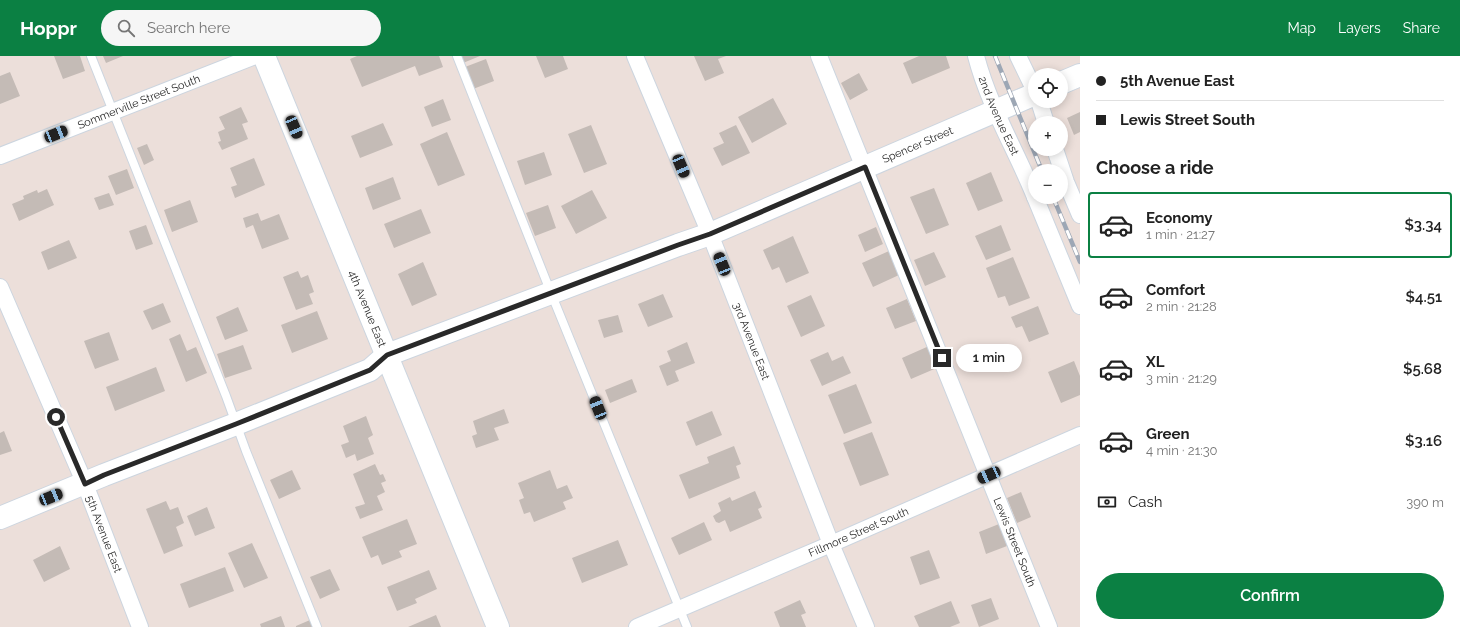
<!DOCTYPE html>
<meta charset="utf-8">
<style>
body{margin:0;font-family:Raleway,sans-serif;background:#f6f6f6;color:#222;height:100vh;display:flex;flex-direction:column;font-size:15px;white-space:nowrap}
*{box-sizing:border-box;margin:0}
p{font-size:13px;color:#767676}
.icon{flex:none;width:22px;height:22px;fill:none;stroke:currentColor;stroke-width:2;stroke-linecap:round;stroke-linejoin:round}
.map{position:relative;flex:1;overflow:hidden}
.details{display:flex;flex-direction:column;background:#fff;width:380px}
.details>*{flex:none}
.guide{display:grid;align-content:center;height:88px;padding:0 16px;background:#fff}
.controls{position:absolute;left:1028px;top:12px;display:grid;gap:8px}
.controls a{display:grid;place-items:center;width:40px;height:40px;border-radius:50%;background:#fff;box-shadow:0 2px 10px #0003;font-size:20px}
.end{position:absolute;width:18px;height:18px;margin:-9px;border:5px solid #292929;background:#fff;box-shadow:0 0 0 2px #fff}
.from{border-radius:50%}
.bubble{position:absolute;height:28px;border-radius:14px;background:#fff;box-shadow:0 2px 10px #0003;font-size:13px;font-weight:600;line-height:28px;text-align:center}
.car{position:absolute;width:12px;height:24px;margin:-12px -6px;border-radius:5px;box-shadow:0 0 3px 1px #0007;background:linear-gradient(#222 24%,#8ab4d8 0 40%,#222 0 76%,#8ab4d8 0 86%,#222 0)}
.guide b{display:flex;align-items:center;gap:14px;height:38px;font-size:15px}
.guide b+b{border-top:1px solid #e0e0e0}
.guide i{width:10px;height:10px;background:#222}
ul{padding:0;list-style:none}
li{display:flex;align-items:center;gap:12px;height:66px;margin:0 8px 6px;padding:0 8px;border:2px solid transparent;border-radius:4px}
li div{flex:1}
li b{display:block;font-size:15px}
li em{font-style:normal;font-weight:600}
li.active{border-color:#0b8043}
li>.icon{width:36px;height:36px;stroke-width:1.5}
h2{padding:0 16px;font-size:18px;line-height:48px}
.pay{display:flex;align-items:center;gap:10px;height:44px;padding:0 16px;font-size:15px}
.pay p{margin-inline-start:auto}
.cta{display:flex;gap:8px;margin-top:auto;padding:8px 16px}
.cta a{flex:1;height:46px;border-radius:24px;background:#0b8043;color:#fff;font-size:16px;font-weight:600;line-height:46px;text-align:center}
header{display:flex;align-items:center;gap:24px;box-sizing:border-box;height:56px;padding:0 20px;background:#0b8043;color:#fff}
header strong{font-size:19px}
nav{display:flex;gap:22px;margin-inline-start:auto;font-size:14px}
.search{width:280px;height:36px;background:#f6f6f6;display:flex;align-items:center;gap:10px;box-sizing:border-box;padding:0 14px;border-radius:22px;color:#767676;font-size:15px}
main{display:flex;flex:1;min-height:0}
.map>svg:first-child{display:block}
.building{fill:#c4bbb6}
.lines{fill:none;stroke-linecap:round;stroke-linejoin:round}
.lane-casing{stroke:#ccd5df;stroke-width:10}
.street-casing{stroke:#ccd5df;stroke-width:18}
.secondary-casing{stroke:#ccd5df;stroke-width:24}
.lane{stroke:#fff;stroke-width:8}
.street{stroke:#fff;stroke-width:16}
.secondary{stroke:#fff;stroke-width:22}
.rail-casing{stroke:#9da7b5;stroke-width:4.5}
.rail{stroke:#fff;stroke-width:3;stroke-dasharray:9;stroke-linecap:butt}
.route{stroke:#292929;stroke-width:5}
.labels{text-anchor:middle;stroke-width:4;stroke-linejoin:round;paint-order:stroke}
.street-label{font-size:11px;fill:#292929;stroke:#fff}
</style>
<header>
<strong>Hoppr</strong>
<div class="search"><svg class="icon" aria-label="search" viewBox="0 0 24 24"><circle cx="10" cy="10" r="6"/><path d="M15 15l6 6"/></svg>Search here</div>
<nav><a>Map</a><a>Layers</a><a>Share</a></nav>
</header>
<main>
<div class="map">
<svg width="1080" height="571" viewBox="0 0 1080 571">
<rect width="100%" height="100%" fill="#ecdfda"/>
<path class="building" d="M54 0H80L85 15 63 23Z
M103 0H123L106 7Z
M357 0H439L443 11 419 20 415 10 362 31 350 3Z
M460 0H480L463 7Z
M536 0H563L568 13 545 22Z
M694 0H726L718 3 724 17 705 25Z
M919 0H946L950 12 912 28 903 7Z
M486 3 494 25 473 33 465 11Z
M10 16 20 40 0 48V20Z
M859 17 868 34 850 44 841 27Z
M773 42 787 68 752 87 738 61Z
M443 43 451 64 432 71 424 51Z
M241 51 248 66 242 68 248 83 222 94 218 86 221 85 218 76 225 73 219 61Z
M1080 56V76L1074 79 1067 62Z
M383 67 393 89 360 102 351 80Z
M591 69 607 108 584 117 568 78Z
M736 69 750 97 722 110 713 92 724 87 719 77Z
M447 76 465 119 438 130 420 88Z
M147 88 154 104 144 109 137 92Z
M544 96 552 119 525 129 517 105Z
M254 102 265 129 235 142 231 131 237 129 230 112Z
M127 113 134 132 116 139 108 120Z
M991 116 1003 145 978 155 966 127Z
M393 121 401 143 373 154 365 132Z
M934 132 949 169 926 178 910 141Z
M47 133 54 149 19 165 12 148 24 143 23 140 37 134 38 137Z
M592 134 607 162 576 178 561 150Z
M109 137 114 149 99 154 94 142Z
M190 144 198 166 172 176 164 154Z
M548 149 556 172 535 180 526 157Z
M421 153 431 177 394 192 384 168Z
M258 157 261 165 279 158 289 183 262 193 253 169 246 172 243 162Z
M146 169 153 188 136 194 129 175Z
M1001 169 1011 194 986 204 975 180Z
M876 171 883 188 865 196 858 179Z
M793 180 809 217 786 227 779 211 772 214 763 194Z
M69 184 77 202 48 214 41 196Z
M889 195 899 219 873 231 862 207Z
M934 196 946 221 925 230 914 204Z
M1013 201 1030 242 1009 250 1005 240 998 242 986 212Z
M423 206 437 239 412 250 398 218Z
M298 215 301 222 308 219 314 236 309 238 313 248 296 254 283 221Z
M663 238 673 261 648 271 638 248Z
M811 239 825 270 801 281 787 250Z
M907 243 916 265 895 273 886 252Z
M163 247 171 266 152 274 143 255Z
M1038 250 1049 278 1029 286 1022 270 1016 272 1011 261Z
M238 251 248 275 225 284 216 261Z
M317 255 328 283 292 297 281 269Z
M618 259 623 276 604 282 598 264Z
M109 276 119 304 95 313 84 285Z
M180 278 187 295 196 291 207 317 186 326 169 283Z
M687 286 695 307 675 315 679 325 667 330 659 310 671 305 667 295Z
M243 289 252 313 225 322 217 298Z
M929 290 939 311 911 323 902 302Z
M828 296 832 305 843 300 851 317 822 330 810 304Z
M1074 305 1080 320V339L1061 347 1048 316Z
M156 311 165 335 115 355 106 331Z
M632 323 637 336 610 347 605 334Z
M856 328 872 367 844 378 828 339Z
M504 353 509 367 494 372 499 384 476 392 472 380 477 378 473 365Z
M712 355 722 379 696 390 686 366Z
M366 360 373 379 368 382 374 398 357 405 355 398 346 402 341 389 349 386 343 370Z
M4 375 12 395 0 399V377Z
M872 376 889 419 860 430 843 387Z
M734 390 741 408 736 410 740 422 689 443 679 419 709 407 707 401Z
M375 408 380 419 383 418 386 425 381 427 385 436 377 440 383 454 360 463 355 451 365 448 353 418Z
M292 414 301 433 279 443 270 424Z
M550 414 557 433 567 429 573 442 563 446 566 453 534 466 530 456 524 458 519 444 524 442 518 427Z
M755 435 762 451 758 453 762 462 730 476 725 464 719 467 716 466 713 460 721 455 718 447 730 441 732 445Z
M1021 436 1031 461 1017 467 1007 442Z
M166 445 170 454 178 451 184 467 176 471 183 490 164 498 146 453Z
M207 451 215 472 195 480 187 460Z
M407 463 417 488 399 495 402 501 382 509 378 499 371 502 362 481Z
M704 466 712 484 679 499 671 482Z
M999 468 1007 490 986 498 979 476Z
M618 484 628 509 582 527 572 502Z
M252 487 268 522 244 532 228 497Z
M60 490 70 513 44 526 33 504Z
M929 494 940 522 920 529 910 501Z
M225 511 234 535 189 552 180 528Z
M330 513 340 534 320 543 310 521Z
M429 514 437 533 415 543 417 547 397 555 387 531Z
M991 542 999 563 979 571 971 549Z
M800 544 806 557 801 559 806 571H780L774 556Z
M951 545 960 567 950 571H919L914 560Z
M436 559 441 571H408Z
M281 560 285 571H261L260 568Z
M310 564 313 571H296V570Z"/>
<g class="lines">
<defs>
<path id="lane" d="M91 0 226 340 246 395 317 571
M457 0 551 237 687 571"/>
<g id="street">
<path id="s1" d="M635 0 710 178 831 488 866 571"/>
<path id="s2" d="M819 0 1049 571"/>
<path id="s3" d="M976 0C989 50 1016 94 1035 141"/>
<path d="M1018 0 1035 35"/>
<path d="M1039 45 1046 67"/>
<path d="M1055 93 1066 126 1080 159"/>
<path id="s4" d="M0 100 255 0"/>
<path d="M1035 141 1080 250"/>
<path id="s5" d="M0 231 85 428 140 571"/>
<path id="s6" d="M637 571 831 488 1080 379"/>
</g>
<g id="secondary">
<path id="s7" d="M264 0 498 571"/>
<path d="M1061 27 1080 19"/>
<path id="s8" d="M0 462 104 419 236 368 370 314 387 299 678 189 710 178 1035 38"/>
</g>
</defs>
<use href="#lane" class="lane-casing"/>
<use href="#street" class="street-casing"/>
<use href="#secondary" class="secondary-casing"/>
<use href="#lane" class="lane"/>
<use href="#street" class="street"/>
<use href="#secondary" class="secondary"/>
<defs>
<path id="rail" d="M995 0 1042 115
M1053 141 1080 206"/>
</defs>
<use href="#rail" class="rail-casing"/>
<use href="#rail" class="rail"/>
</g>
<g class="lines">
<path class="route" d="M56 361 85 428 104 419 236 368 370 314 387 299 678 189 710 178 865 111 942 302"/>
</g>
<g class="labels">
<g class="street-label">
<text dy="4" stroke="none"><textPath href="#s4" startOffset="149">Sommerville Street South</textPath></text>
<text dy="4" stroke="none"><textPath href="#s3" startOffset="64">2nd Avenue East</textPath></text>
<text dy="4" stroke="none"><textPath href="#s8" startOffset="992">Spencer Street</textPath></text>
<text dy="4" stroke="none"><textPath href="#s7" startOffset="273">4th Avenue East</textPath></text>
<text dy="4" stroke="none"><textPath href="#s1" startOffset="308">3rd Avenue East</textPath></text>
<text dy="4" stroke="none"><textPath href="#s6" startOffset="241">Fillmore Street South</textPath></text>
<text dy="4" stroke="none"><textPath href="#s5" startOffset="268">5th Avenue East</textPath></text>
<text dy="4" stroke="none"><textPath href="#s2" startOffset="524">Lewis Street South</textPath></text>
</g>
</g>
</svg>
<div class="controls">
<a><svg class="icon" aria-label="locate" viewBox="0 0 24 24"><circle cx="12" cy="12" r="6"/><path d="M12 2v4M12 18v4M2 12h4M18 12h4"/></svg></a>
<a>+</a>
<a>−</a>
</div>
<i class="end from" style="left:56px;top:361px"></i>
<i class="end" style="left:942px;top:302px"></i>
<div class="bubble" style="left:956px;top:288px;width:66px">1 min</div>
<i class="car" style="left:294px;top:71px;rotate:157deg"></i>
<i class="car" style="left:56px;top:78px;rotate:68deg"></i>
<i class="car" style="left:681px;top:110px;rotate:157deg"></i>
<i class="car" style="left:722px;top:208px;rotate:338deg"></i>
<i class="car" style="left:598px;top:352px;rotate:338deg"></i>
<i class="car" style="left:989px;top:419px;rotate:246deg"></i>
<i class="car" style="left:51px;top:441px;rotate:68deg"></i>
</div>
<section class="details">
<div class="guide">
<b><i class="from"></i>5th Avenue East</b>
<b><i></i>Lewis Street South</b>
</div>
<h2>Choose a ride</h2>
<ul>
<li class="active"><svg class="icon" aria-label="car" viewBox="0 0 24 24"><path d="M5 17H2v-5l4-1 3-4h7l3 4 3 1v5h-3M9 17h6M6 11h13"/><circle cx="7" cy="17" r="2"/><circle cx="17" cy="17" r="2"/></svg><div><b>Economy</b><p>1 min · 21:27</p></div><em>$3.34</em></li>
<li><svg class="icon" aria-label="car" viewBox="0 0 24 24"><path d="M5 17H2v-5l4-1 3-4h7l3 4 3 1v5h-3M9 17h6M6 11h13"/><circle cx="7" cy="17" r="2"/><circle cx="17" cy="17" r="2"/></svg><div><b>Comfort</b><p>2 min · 21:28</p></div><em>$4.51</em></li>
<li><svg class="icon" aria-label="car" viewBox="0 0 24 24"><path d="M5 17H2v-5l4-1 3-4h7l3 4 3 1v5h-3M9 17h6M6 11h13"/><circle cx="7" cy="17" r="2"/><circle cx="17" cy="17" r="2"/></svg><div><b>XL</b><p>3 min · 21:29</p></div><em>$5.68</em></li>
<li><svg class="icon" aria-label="car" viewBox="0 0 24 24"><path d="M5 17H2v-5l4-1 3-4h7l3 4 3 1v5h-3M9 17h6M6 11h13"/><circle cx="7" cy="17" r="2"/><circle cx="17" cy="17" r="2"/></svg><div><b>Green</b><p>4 min · 21:30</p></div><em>$3.16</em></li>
</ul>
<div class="pay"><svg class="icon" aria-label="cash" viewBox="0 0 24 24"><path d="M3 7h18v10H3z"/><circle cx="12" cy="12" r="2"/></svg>Cash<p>390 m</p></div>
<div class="cta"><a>Confirm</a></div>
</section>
</main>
